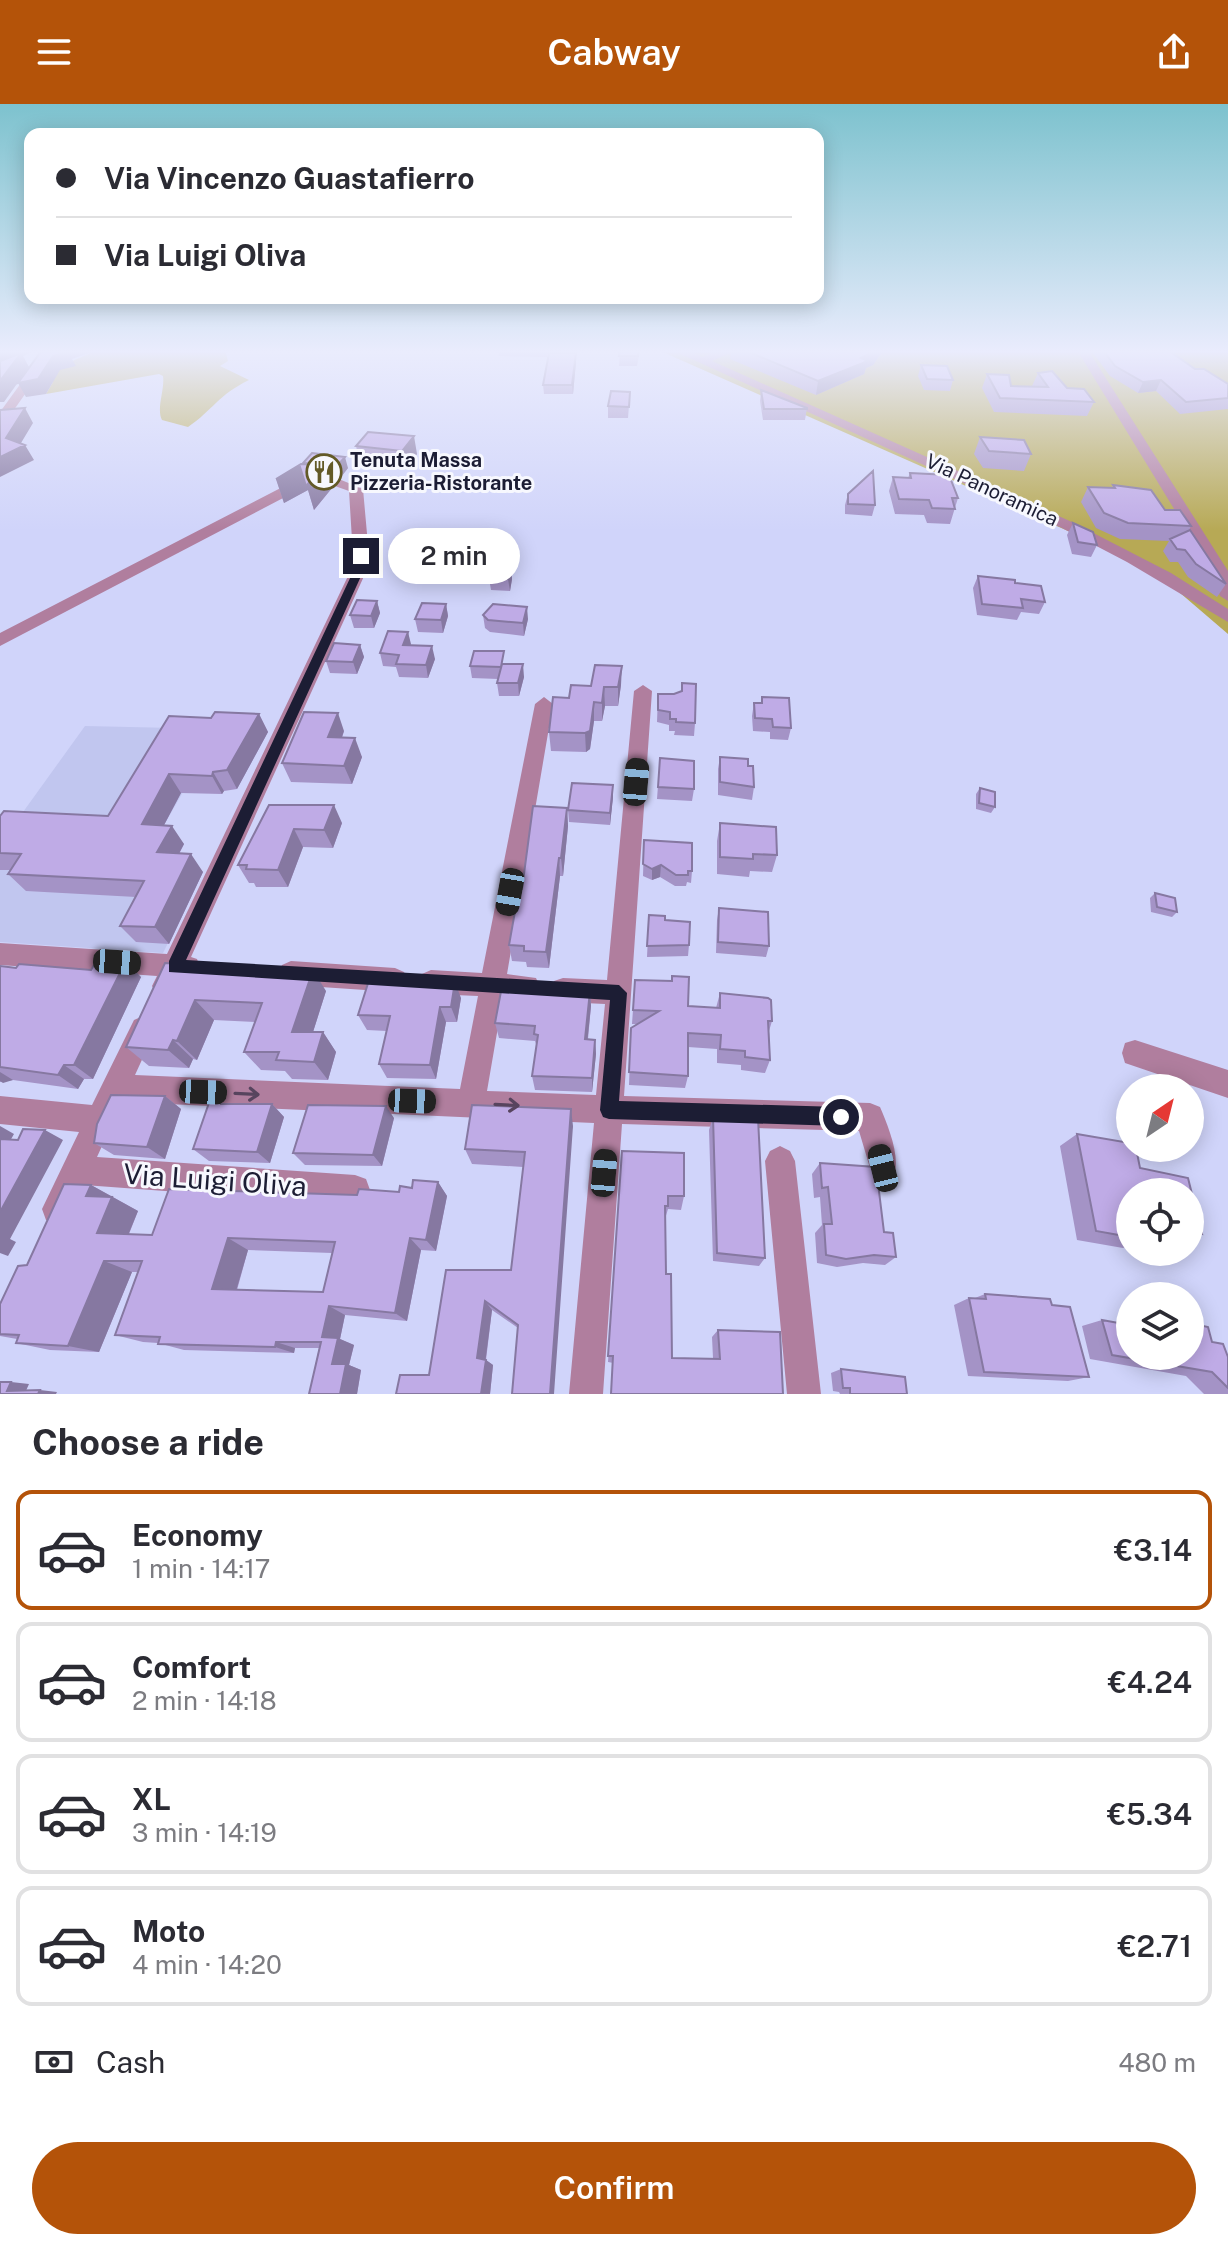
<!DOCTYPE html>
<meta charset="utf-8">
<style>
body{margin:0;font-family:"Public Sans",sans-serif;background:#f2f2f3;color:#2b2b33;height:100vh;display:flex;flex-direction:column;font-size:30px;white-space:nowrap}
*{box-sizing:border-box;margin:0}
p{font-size:26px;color:#7c7c81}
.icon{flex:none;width:44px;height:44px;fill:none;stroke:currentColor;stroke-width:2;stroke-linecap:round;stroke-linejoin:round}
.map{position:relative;height:1290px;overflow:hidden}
.drawer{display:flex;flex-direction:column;background:#fff;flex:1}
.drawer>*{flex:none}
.top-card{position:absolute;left:24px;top:24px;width:800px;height:176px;border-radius:16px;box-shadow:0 4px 20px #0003;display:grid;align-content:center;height:176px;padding:0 32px;background:#fff}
.needle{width:52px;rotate:35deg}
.tools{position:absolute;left:1116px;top:970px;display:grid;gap:16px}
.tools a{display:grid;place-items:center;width:88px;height:88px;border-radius:50%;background:#fff;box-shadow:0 4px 20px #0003;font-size:40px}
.end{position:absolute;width:36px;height:36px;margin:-18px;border:10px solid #1c1d34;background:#fff;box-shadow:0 0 0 4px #fff}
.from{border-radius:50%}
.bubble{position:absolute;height:56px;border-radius:28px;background:#fff;box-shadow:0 4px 20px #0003;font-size:26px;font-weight:600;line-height:56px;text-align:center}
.car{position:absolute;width:24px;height:48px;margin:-24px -12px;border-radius:10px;box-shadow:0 0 6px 2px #0007;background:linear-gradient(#222 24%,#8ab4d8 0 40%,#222 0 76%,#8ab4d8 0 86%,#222 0)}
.top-card b{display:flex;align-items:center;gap:28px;height:76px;font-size:30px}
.top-card b+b{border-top:2px solid #e1e1e2}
.top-card i{width:20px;height:20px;background:#2b2b33}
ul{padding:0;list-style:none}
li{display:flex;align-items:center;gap:24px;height:120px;margin:0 16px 12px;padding:0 16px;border:4px solid #e1e1e2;border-radius:16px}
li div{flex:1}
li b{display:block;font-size:30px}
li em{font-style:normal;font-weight:600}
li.on{border-color:#b45309}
li>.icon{width:72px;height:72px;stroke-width:1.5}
h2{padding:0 32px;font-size:36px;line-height:96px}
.pay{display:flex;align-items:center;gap:20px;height:88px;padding:0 32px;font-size:30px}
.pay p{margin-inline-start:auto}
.action{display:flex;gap:16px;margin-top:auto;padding:16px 32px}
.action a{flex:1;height:92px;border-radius:48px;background:#b45309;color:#fff;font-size:32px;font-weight:600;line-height:92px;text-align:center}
header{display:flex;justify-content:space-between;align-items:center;height:104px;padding:0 32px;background:#b45309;color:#fff;font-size:36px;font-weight:600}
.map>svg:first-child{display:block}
.built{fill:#c1c6ef}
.green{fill:#b7a955}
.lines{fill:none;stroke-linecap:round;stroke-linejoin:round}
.minor{fill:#b07e9e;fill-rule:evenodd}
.wall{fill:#a493c6;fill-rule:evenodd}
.shaded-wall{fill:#8678a1}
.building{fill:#bfabe6;stroke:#8678a1;stroke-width:2;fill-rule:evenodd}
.oneway{stroke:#57445e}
.route{fill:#1c1d34}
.labels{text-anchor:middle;stroke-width:6;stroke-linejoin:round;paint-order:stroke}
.far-poi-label{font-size:20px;font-weight:bold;fill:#1c1d34;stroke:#f7f8fe;text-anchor:start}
.far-street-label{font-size:20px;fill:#1c1d34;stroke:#f7f8fe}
.near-street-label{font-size:28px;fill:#1c1d34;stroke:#f7f8fe}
</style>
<header><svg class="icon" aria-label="menu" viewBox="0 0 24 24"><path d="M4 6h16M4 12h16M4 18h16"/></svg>Cabway<svg class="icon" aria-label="share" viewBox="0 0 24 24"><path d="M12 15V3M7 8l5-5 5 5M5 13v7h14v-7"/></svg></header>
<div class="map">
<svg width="1228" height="1290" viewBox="0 0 1228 1290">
<rect width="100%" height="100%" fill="#d0d4fa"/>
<path class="built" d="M85 622 219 625 155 737 184 740 171 765 203 768 163 849 0 838V740Z"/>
<path class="green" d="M97 246H225L228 257 220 262 249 276C218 291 213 306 188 323L162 316C156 304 165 286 163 272L159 270 46 290 53 278 37 273Z
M658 246H1228V530L1172 482 1127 453Z"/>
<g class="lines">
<path class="minor" d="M45 246H56L4 320 0 321V308Z
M672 246H687L702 253 720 246H736L712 257 1072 418 1171 469 1228 505V518L1127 458 1062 424Z
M1077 246H1088L1228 467V497L1220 492 1212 467Z
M334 373 363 385 369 452 365 470 191 853 197 855 200 863 197 871 181 874 174 890 165 894 156 890 152 882 157 872 0 861V839L167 850 349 470 353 452 349 387 332 381H308L0 542V529L300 374Z
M643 581 652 587 624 992 870 999 880 1003C888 1022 902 1055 893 1074L883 1079 873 1074 859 1027 622 1020 603 1290H569L594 1019 122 998 97 1053 355 1071 366 1075 370 1086 366 1097 355 1101 84 1081 68 1116 57 1120 46 1116 42 1105 79 1028 0 1020V992L92 1001 134 916 143 912 152 916 156 925 135 971 460 985 478 892 431 890 422 886 418 878 422 870 431 866 482 869 535 600 544 593 553 600 507 870 536 874 540 883 536 892 527 895 503 894 487 987 596 991 605 900 563 898 554 895 550 886 554 877 563 874 607 876 634 587Z
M291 857 395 864 404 868 408 876 404 884 395 888 291 881 282 877 278 869 282 861Z
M1135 936 1228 966V994L1125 959 1122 949 1125 939Z
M780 1042 790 1047 795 1057 821 1290H787L765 1057 770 1047Z"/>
</g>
<path class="wall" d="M498 246H548L547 253 499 252Z
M620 246H640L637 262H619Z
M731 246H884L882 248 873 261 866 264 864 270 816 291 730 255Z
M1091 246H1168L1195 265 1228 280V305L1180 310 1156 287 1138 289 1110 272Z
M576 249V258L573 290H544L543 281Z
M921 261 953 276 950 287 924 286 918 272Z
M1038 269 1094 298 1087 312 994 308 982 284 987 270 1011 282H1032Z
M761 286 807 304 805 316H763L760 297Z
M630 288 628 314H608V302Z
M368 328 417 350 406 364 360 359 356 342Z
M980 333 1031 350 1024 367 983 364 974 350Z
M312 349 348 364 341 373 328 372 332 384 314 406 308 386 284 399 276 375 304 360 303 359Z
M910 369 958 394 950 420 927 419 924 411 895 410 889 387 893 373 908 374Z
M1113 381 1165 406 1191 422 1189 426 1226 480 1217 493 1188 473 1178 458H1170L1163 447 1169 437 1120 435 1096 424 1081 398 1088 383 1112 384Z
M848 390 875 401 872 412 845 410V401Z
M1073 419 1097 441 1091 453 1072 450 1067 431Z
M511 462 512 475 510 487 491 486 489 474Z
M978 472 1015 479 1045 498 1039 510 1021 508 1017 516 977 511 973 484Z
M377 497 380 509 374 524H354L350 511Z
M446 500 448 512 443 529 418 528 415 515Z
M483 511 528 515 524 532 490 528 485 524Z
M408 528 410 542 435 555 428 574 399 573 396 563 383 562 380 549Z
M360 541 364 553 357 570 330 569 326 557Z
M506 560 524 573 519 592H499L497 579 498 575 472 574 470 562Z
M682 579 695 619 694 632 674 631 675 627H669V621L657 618 658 590H674L682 587Z
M621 581 618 602H605L602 617H594L590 645 586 648 551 647 549 628 591 582Z
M762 593 791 624 788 636 770 635V628L753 627 752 612 754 599H761Z
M259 610 268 628 237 685 224 687 222 690 181 689 164 721 184 740 179 750 203 768 169 840 136 838 120 822 136 793 26 787 8 770 10 766H0V712H108L211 614Z
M344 627 342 634 362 653 352 680 291 678 282 659Z
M720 653 748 662 754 683 752 696 718 691V665Z
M660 654 694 685 692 697 657 695Z
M980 684 995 703 991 709 976 705V690Z
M613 693 610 721 569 718 568 706Z
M269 701 342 719 333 744 303 743 288 783H256L254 779H249L238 761Z
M567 704 568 722 563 772H560L549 864 527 863 526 858 512 857 509 841 522 785Z
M720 719 777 751 772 768 750 767 749 773 717 770V737Z
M644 736 692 767 691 779 687 778 686 782H675L660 773 652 776 643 772Z
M1155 789 1177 808 1172 813 1151 808 1150 794Z
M719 804 769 842 766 853 716 849 717 816Z
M649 811 689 841 688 852 647 853Z
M165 859 326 887 313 928H323L336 948 328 976 292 975 285 967 261 966 244 948 255 918 214 916 197 956 193 955 189 964 149 962 126 943Z
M0 862 141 873 93 975H84L78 985 13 976 0 978Z
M635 876 688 902 716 904 720 889 772 917 769 927 770 956 765 969 741 966V961L717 959V945L688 943V972L685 984 629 981 631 924 638 920H632Z
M590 887 591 902 588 935 595 936 596 950 592 988 535 986 532 972 537 943 535 937 499 934 495 919Z
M461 894 457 918H446L436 975 387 974 379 960 387 927 367 926 358 911Z
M165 992 181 1005 165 1055 114 1051 94 1039Z
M272 1000 284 1013 270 1059 209 1057 193 1045Z
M713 1013 765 1154 759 1162 713 1157 709 1026Z
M394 1014 382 1062 305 1061 293 1049Z
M573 1022 518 1224 492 1206 486 1256 493 1261 490 1290H396L429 1271 511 1166 523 1063 472 1060 465 1045Z
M1077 1030 1130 1039V1044H1136L1140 1064 1188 1074 1202 1130 1190 1134V1088H1130V1141L1123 1144 1077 1136 1060 1042Z
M622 1047 684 1092 681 1106 668 1105 665 1115 666 1170 672 1254H713L712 1233 718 1226 783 1290 608 1258Z
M820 1059 884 1128 896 1153 885 1161 863 1159 837 1163 817 1159 815 1129 822 1121 820 1093 814 1094 812 1070Z
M438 1078 447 1092 436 1147 421 1146 407 1217 345 1211 340 1235 354 1241 349 1261 361 1266 357 1290H309L319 1244H295L294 1249 184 1246 158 1239 143 1238 115 1231 138 1168H132L99 1248 50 1246 16 1239 17 1235 0 1232V1200L27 1161 91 1081 138 1107 129 1130 152 1131 357 1091 399 1088ZM248 1146 332 1149 323 1188 237 1186Z
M985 1190 1052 1201 1089 1273 1068 1277 968 1272 954 1201 969 1194H975Z
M1102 1216 1190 1252V1219L1228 1253V1290H1204L1186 1272 1090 1255 1082 1222Z
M841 1265 907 1290H840L839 1288 833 1287 831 1269Z"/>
<path class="shaded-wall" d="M0 246H36L23 252 29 263 4 298H0Z
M61 246H97L72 255 76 262 60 266 46 290 26 293 18 279Z
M877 246H884L882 248 873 261 866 264 864 270 816 291 818 277Z
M576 249V258L573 290 572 281Z
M1161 276 1156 287 1138 289 1143 278Z
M25 304 33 319 18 344 25 341 34 356 0 373V353L6 334Z
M414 332 417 350 406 364 402 347Z
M345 353 348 364 341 373 338 361Z
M325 361 332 384 314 406 308 386 284 399 276 375 300 363Z
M511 462 512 475 510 487 508 475Z
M377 497 380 509 374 524 371 512Z
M446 500 448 512 443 529 441 516Z
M527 503 528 515 524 532 523 519Z
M408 528 411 540 406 554 403 541Z
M360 541 364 553 357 570 353 558Z
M432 542 435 555 428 574 426 561Z
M523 560 524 573 519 592 518 579Z
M622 562 621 581 618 602V583Z
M604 583 605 602 602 617V599Z
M594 598V617L590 645 586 648 585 629Z
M338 609 344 627 335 652 328 633Z
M259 610 268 628 237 685 227 666Z
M355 634 362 653 352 680 344 662Z
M213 668 224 687 222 690 212 672Z
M169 670 181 689 155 738 142 720Z
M613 681V693L610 721V709Z
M334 701 342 719 333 744 324 726Z
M567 704 568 722 563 772 561 754Z
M172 722 184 740 170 766 157 748Z
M294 725 303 743 288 783 278 766Z
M191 750 203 768 169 840 155 823Z
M559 754 560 772 549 864 546 848Z
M661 761 660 773 652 776V765Z
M126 857 141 873 93 975 74 961Z
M313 866 326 887 307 947 292 928Z
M455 878 461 894 457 918 451 903Z
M590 887 591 902 586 950 585 935Z
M195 896 214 916 197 956 177 937Z
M440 903 446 918 436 975 430 961Z
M323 928 336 948 328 976 314 958Z
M173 936 193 955 189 964 168 946Z
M595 936 596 950 592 988V974Z
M64 961 84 975 78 985 58 971Z
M0 968 13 976 3 979 0 977Z
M165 992 181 1005 165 1055 147 1043Z
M272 1000 284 1013 270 1059 257 1048Z
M386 1002 394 1014 382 1062 373 1051Z
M571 1005 573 1022 554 1290H550Z
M0 1022 14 1030 6 1044 0 1041Z
M45 1026 63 1036 10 1135 16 1138 8 1152 0 1149V1108Z
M438 1078 447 1092 436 1147 426 1136Z
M91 1081 138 1107 124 1141 97 1129 86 1092Z
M228 1134 248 1146 234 1194 212 1185Z
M410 1134 421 1146 407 1217 395 1209Z
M104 1157 132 1168 99 1248 68 1242Z
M485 1197 492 1206 485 1260 477 1254Z
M329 1202 345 1211 340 1235 354 1241 349 1261 361 1266 357 1290H340L322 1233Z
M276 1238 295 1244 294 1249 275 1243Z
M486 1256 493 1261 490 1290H481Z
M11 1278 29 1280 25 1289 7 1287Z
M40 1286 57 1288 56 1290H38Z"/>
<path class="building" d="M42 246H66L69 248 53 252 38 275 18 279Z
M620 246H638V252H619Z
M744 246H877L861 254 868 257 818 277Z
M1103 246H1168L1195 265H1204L1228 280V294L1186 298 1161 276 1143 278 1115 262Z
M21 249 0 277V257Z
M549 249H576L572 281H543Z
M921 261 947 262 953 276 927 275Z
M1052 267 1067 284 1084 285 1094 298 1000 294 987 270 1009 271 1011 282 1048 283 1038 269Z
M761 286 807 304V305H764Z
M611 287 630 288 629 303 608 302Z
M25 304 6 334 25 341 0 353V306Z
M368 328 414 332 402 347 356 342Z
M980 333 1024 336 1031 350 989 347Z
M312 349 345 353 338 361 303 359Z
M301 360 325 361 306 382 300 363 276 375Z
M873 367 875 401 848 400V390Z
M910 369 949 371 958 394H952L955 405 932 404 929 396 899 395 893 373 911 374Z
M1113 381 1151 386 1165 406H1180L1191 422 1128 419 1104 409 1088 383 1115 384Z
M1073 419 1093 428 1097 441 1078 438Z
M1190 426 1226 480 1196 460 1185 446 1177 445 1170 435Z
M492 461 511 462 508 475 489 474Z
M978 472 1015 476V479L1041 482 1045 498 1021 495 1023 504 982 500Z
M357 496 377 497 371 512 350 511Z
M422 499 446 500 441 516 415 515Z
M493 500 527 503 523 519 488 516 483 511Z
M388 527 408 528 403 541 432 542 426 561 396 560 399 551 380 549Z
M334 539 360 541 353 558 326 557Z
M474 547H504L501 563 470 562Z
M502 560H523L518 579H497Z
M595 561 622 562 618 583H604L602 599 594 598 590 627 585 629 549 628 553 593 569 594 571 581 591 582Z
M682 579 696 580 695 619 676 618V615H670V608L658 606V590H674L682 587Z
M762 593 789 594 791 624 773 623 772 615 755 614 754 599H762Z
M215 608 259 610 227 666 213 668 212 672 169 670 142 720 172 722 157 748 191 750 155 823 120 822 144 777 8 770 21 750 0 749V712L4 707 108 712 169 612 211 614Z
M304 608 338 609 328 633 355 634 344 662 282 659Z
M720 653 748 655V662H753L754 683 720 678Z
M660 654 694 657V685L658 683Z
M572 679 613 681 610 709 568 706Z
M980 684 995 688V703L979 699Z
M269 701H334L324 726 294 725 278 766 246 765 247 761H238Z
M533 702 567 704 561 754H559L546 848 524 847V842L509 841 519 785H522Z
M720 719 776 723 777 751 753 750V755L720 753Z
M644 736 692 739V767H688V771H676L661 761 652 765 643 760Z
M1155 789 1175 794 1177 808 1157 803Z
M719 804 768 808 769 842 718 838Z
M649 811 665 812V816L690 818 689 841 647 842Z
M117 856 126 857 74 961H64L58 971 0 963V862L16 864 19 860 91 866 94 861 109 862Z
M165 859 313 866 292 928H323L314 958 276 956 279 948H244L262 899 195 896 177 937 173 936 168 946 126 943Z
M672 872 689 873 688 902 720 904V889L768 894 771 896 772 917H768L770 956 745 953V947L720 945 721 931 688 929V972L629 968 631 924 659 907 633 906 635 876 672 877Z
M370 873 455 878 451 903H440L430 961 379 960 390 912 358 911Z
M502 882 590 887 585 935 595 936 592 974 532 972 538 931 534 930 535 922 495 919Z
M111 991 165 992 147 1043 94 1039 97 1020Z
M211 993H221V1000H272L257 1048 193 1045Z
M308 1001 386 1002 373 1051 293 1049Z
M472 1001 571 1005 550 1290H512L518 1221 485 1197 477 1254 486 1256 481 1290H396L400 1271H429L446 1166H511L525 1048 465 1045Z
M713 1013 758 1014 765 1154 717 1149Z
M23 1025 45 1026 0 1108V1035L18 1036Z
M1077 1030 1130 1039V1044H1136L1140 1064 1188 1074 1202 1130 1190 1127V1088H1130V1133L1096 1127Z
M622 1047 684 1049V1092H668V1102H665L666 1170H671L672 1254 720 1255 718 1226 780 1228 783 1290H611L613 1252H608Z
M820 1059 876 1063 884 1128 893 1129 896 1153 874 1151 846 1155 826 1151 824 1120H832L828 1083 822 1084Z
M413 1076 438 1078 426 1136 410 1134 395 1209 329 1202 322 1233 338 1234 332 1260H346L340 1290H309L321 1238H276L275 1243 158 1240 160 1233 115 1231 142 1157H104L68 1242 16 1239 19 1231 0 1230V1200L18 1162 27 1161 64 1080 91 1081 86 1092 112 1093 97 1129 152 1131 169 1085 357 1091 359 1085 399 1088 400 1082 412 1084ZM228 1134 335 1138 323 1188 212 1185Z
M985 1190 1050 1195 1052 1201 1070 1203 1089 1273 984 1268 969 1194 986 1195Z
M1102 1216 1130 1221V1252H1190V1232L1192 1233 1190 1219 1208 1223 1212 1238 1223 1240 1228 1253V1284L1212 1268 1112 1251Z
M841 1265 905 1273 907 1290H850V1284H843Z
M0 1278H11L7 1287 40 1286 38 1290H0Z"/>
<defs><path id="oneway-shaft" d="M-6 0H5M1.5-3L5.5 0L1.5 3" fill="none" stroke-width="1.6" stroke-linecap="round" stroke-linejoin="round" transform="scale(2)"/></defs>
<g class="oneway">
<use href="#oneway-shaft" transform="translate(247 990) rotate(3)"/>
<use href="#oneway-shaft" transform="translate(507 1001) rotate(3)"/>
</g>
<linearGradient id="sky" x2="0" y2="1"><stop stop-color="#7dc2ce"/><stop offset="0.58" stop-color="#eaecfd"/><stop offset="1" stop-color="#eaecfd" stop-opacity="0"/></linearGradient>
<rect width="1228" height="427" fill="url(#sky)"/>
<path class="route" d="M361 449 366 452 362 470 186 856 619 881 627 889 619 997 841 1003 848 1006 851 1013 848 1019 841 1022 609 1015 603 1013 600 1006 610 896 169 868V857L352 470 356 452Z"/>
<defs>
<symbol id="restaurant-ring" viewBox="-11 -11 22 22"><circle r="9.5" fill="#f7f8fe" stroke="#635a27" stroke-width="1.5"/><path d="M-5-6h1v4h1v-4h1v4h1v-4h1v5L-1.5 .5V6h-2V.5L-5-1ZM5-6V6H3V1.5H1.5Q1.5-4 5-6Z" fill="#635a27"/></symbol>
</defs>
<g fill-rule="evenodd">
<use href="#restaurant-ring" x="304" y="348" width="40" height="40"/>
</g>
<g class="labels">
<g class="far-poi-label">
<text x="350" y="363">Tenuta Massa<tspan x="350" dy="23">Pizzeria-Ristorante</tspan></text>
</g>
<g class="far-street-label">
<text transform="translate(992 386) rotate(25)" y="7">Via Panoramica</text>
</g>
<g class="near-street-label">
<text transform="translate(215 1076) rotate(4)" y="10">Via Luigi Oliva</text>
</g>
</g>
</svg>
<div class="tools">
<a><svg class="needle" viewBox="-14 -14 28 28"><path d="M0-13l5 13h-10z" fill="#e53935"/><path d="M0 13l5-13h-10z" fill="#7c7c81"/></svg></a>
<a><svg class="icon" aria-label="locate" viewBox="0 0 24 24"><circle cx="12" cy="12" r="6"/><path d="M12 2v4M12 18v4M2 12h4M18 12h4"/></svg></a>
<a><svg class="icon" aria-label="layers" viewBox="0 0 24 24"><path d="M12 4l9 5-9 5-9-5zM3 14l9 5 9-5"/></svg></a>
</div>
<i class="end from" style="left:841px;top:1013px"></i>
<i class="end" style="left:361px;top:452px"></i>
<div class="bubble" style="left:388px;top:424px;width:132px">2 min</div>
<i class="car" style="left:636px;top:678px;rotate:5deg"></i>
<i class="car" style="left:510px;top:788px;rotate:190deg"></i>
<i class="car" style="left:117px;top:858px;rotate:94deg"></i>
<i class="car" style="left:203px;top:988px;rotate:92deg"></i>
<i class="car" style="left:412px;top:997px;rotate:92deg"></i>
<i class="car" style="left:883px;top:1064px;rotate:346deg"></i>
<i class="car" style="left:604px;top:1069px;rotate:5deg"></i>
<div class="top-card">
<b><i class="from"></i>Via Vincenzo Guastafierro</b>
<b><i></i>Via Luigi Oliva</b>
</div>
</div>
<section class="drawer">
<h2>Choose a ride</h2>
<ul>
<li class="on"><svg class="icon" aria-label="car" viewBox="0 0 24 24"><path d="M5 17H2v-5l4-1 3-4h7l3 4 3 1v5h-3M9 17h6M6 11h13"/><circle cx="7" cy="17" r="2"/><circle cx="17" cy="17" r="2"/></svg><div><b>Economy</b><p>1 min · 14:17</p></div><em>€3.14</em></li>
<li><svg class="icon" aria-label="car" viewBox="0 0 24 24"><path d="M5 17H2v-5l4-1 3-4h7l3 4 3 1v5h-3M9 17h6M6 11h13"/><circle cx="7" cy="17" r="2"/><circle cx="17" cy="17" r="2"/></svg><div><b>Comfort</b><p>2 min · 14:18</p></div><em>€4.24</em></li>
<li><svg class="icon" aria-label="car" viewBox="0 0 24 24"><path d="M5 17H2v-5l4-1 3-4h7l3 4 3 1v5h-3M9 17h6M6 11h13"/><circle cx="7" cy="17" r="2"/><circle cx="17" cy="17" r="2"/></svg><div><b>XL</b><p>3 min · 14:19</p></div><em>€5.34</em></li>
<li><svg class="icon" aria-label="car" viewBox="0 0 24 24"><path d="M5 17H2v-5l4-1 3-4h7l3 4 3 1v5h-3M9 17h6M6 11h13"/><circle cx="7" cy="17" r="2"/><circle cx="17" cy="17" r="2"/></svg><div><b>Moto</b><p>4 min · 14:20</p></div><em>€2.71</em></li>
</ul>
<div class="pay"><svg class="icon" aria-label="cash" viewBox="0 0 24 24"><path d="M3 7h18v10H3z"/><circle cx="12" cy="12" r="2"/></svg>Cash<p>480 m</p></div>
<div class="action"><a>Confirm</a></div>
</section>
